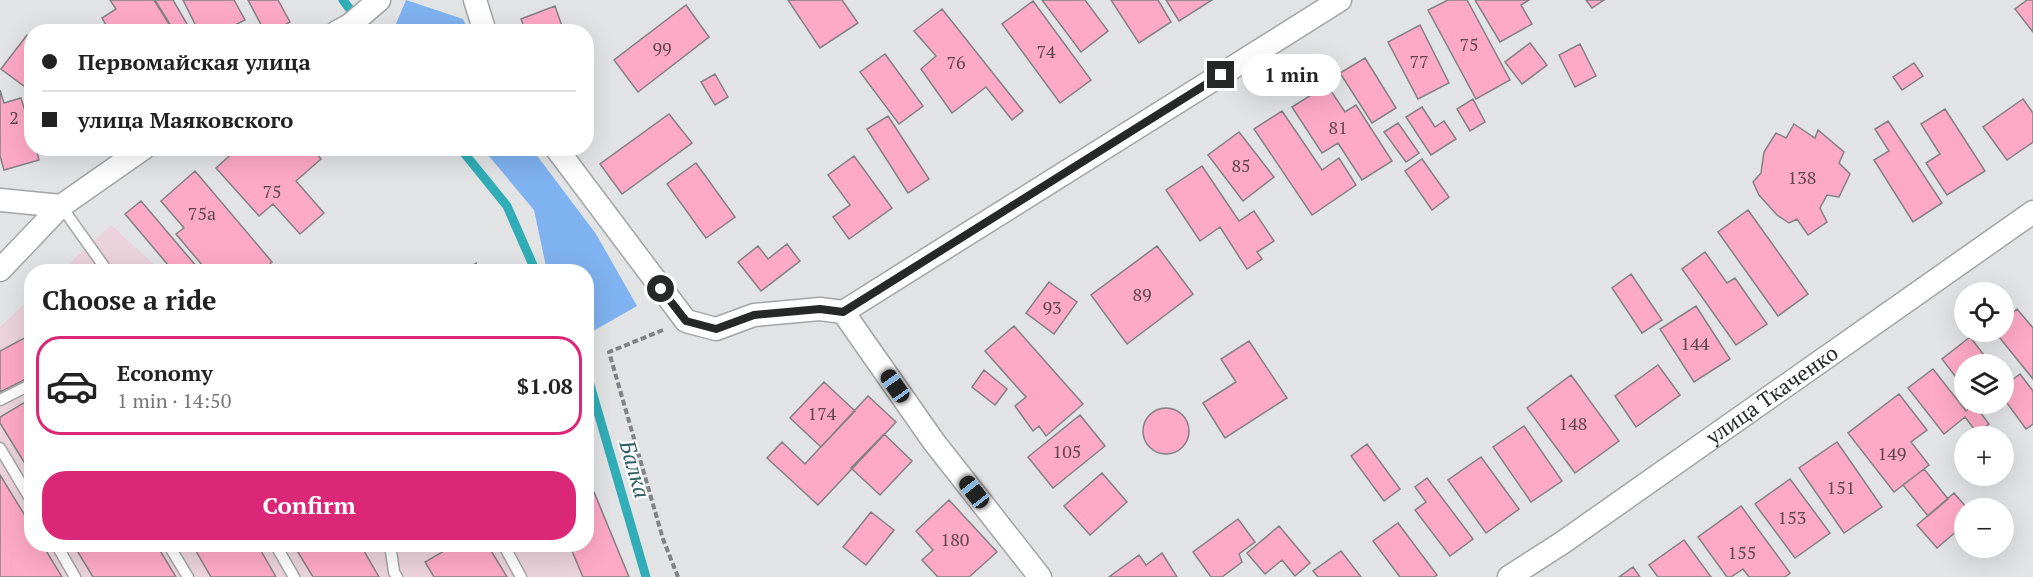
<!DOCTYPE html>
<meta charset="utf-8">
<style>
body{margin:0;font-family:"PT Serif",serif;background:#f6f6f6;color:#222;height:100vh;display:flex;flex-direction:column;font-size:22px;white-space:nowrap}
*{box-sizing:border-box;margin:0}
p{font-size:20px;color:#767676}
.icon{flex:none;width:33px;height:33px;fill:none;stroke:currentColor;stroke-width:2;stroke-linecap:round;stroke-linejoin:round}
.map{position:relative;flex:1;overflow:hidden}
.details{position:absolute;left:24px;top:264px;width:570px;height:288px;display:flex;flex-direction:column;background:#fff;border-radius:24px;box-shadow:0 6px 24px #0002}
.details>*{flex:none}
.banner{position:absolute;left:24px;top:24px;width:570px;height:132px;border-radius:24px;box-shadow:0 6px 24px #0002;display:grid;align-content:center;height:132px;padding:0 18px;background:#fff}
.controls{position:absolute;left:1954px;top:282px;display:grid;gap:12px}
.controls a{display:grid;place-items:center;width:60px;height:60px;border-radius:50%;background:#fff;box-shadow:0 6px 24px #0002;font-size:30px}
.end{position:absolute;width:27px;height:27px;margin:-14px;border:8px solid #272828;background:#fff;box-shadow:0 0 0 3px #fff}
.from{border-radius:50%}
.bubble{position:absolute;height:42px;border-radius:21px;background:#fff;box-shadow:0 6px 24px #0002;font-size:20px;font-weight:800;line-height:42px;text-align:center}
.car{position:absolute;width:18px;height:36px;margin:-18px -9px;border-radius:8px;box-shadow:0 0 4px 2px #0007;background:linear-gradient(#222 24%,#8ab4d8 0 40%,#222 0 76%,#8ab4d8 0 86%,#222 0)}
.banner b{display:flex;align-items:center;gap:21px;height:57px;font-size:22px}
.banner b+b{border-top:2px solid #e0e0e0}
.banner i{width:15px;height:15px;background:#222}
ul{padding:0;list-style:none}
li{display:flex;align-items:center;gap:18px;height:99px;margin:0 12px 9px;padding:0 6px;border:3px solid transparent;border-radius:24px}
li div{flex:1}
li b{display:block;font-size:22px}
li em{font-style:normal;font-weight:800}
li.selected{border-color:#db2777}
li>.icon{width:54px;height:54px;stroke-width:1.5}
h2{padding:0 18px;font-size:27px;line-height:72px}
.primary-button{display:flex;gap:12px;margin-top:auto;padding:12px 18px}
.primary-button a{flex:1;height:69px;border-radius:24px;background:#db2777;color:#fff;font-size:24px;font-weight:800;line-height:69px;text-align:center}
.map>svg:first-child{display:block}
.industrial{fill:#ebd2db}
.forest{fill:#7fb2f0}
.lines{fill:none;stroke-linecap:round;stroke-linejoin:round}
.stream{stroke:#30adb7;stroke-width:9}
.building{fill:#fea9c6;stroke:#838182;stroke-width:1.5}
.service-casing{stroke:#a3a4a5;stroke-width:13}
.minor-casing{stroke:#a3a4a5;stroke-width:25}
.path{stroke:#818283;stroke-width:4;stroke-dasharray:6 3;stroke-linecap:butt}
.service{stroke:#fff;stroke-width:10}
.minor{stroke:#fff;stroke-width:22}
.route{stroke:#272828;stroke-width:8}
.labels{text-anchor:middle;stroke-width:4.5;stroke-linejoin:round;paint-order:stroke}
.number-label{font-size:18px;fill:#5d4850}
.street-label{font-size:21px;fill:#272828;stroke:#fff}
.water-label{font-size:22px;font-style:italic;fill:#2b5d61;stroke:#fff}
</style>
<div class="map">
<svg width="2033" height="577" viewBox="0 0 2033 577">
<rect width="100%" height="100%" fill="#e2e3e5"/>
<path class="industrial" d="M111 225 161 271 60 272Z
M31 298 32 544H586L587 496 618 577H0V327Z"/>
<path class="forest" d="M406 0 463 19 469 31H393Z
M483 149H532L596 234 637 306 588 334 587 333 586 272 547 271 534 210Z"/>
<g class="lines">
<path class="stream" d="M343 0 367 32
M460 148 507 206 536 272
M586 371 646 577"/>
</g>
<path class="building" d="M110 0H154L174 32H110L102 18 116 9Z
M155 0H173L187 24 174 31Z
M183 0H234L245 20 222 32H199Z
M248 0H278L290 22 273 32H265Z
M788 0H842L858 23 820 48Z
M1042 0H1085L1108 31 1081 52Z
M1111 0H1158L1171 22 1139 43Z
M1166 0H1212L1179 21Z
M1448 0H1467L1510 80 1476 99 1428 10Z
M1475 0H1529L1521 5 1532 24 1500 42Z
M1586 0H1604L1592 8Z
M2027 0H2033V32L2015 9Z
M1033 1 1091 80 1060 103 1002 24Z
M686 5 709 37 638 92 614 60Z
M555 6 564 32H526L521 19Z
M942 9 1023 111 1012 120 986 87 952 113 921 69 936 56 914 31Z
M1420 25 1449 83 1418 99 1388 42Z
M27 35 32 38V92L1 69Z
M1530 43 1547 65 1522 84 1505 62Z
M1580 44 1596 76 1575 87 1559 55Z
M885 54 923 106 899 124 860 72Z
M1365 58 1396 108 1372 123 1340 73Z
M1914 63 1923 76 1902 90 1893 77Z
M715 74 728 97 715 105 701 82Z
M1327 85 1345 112 1356 105 1392 161 1362 180 1338 143 1322 153 1292 107Z
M0 90 4 103 21 98 32 133V148H36L39 160 4 170 0 156Z
M1473 99 1485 122 1470 131 1457 109Z
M2023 99 2033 113V142L2007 160 1983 127Z
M1422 107 1435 127 1444 121 1456 139 1431 155 1406 117Z
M1945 109 1985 171 1947 195 1926 163 1940 154 1921 124Z
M1282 111 1322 170 1339 158 1356 185 1312 215 1254 129Z
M669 114 692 143 622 194 600 164Z
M888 116 929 179 908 193 867 129Z
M1888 121 1942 203 1913 222 1874 160 1889 151 1875 129Z
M1398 123 1419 153 1406 162 1384 132Z
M1794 124 1815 138 1818 130 1844 152 1839 163 1850 174 1839 197 1827 195 1820 208 1827 222 1808 235 1797 219 1789 223 1777 215 1759 195 1753 182 1761 173 1764 152 1776 133 1786 138Z
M1239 132 1274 177 1243 201 1208 155Z
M238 148H274L279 154 285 148H312L321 159 296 181 324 213 300 234 273 204 259 216 216 168Z
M854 156 892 208 849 239 833 217 850 205 828 175Z
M1422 159 1449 197 1432 210 1405 171Z
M696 163 735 217 706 238 667 184Z
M1202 166 1239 221 1254 211 1274 241 1257 252 1262 259 1247 269 1220 227 1200 241 1166 190Z
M195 171 272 262 261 272H226L222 266 215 272H208L176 234 184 228 161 201Z
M141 201 197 267 192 272H174L125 214Z
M1748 210 1808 294 1778 316 1718 232Z
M787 244 800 261 761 291 738 262 758 246 768 259Z
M1157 246 1193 294 1127 344 1091 295Z
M1705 252 1727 283 1735 278 1767 324 1736 345 1682 269Z
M476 263 481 272H463Z
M1631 274 1662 320 1642 333 1612 288Z
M1049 282 1077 302 1054 334 1026 313Z
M1696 306 1730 359 1694 382 1660 329Z
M2017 309 2033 328V379L1995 332H2004V320Z
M1014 326 1083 404 1046 436 1039 426 1033 431 1015 406 1026 397 985 351Z
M32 334V376L0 392V351Z
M1970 337 1991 364H1965V389L1942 359Z
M1249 341 1287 398 1225 438 1203 403 1236 382 1221 359Z
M1658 365 1680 395 1636 427 1615 396Z
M1933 369 1966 411 1974 404 1989 424 1977 433 1965 417 1944 434 1908 388Z
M984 370 1007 389 995 405 972 387Z
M2020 374 2033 391V424L2026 429 2004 399V386Z
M1571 375 1619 441 1575 473 1527 408Z
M824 382 855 411 821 447 790 418Z
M1899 394 1927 430 1911 442 1929 465 1894 492 1848 433Z
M868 396 896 422 818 505 767 458 782 442 805 464Z
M32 398V475L0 423V417Z
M1143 431a23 23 0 1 1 46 0a23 23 0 1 1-46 0Z
M1080 415 1105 446 1053 488 1028 457Z
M1524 426 1562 481 1531 502 1493 447Z
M884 434 912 461 880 495 851 468Z
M1837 442 1882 507 1844 533 1799 468Z
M1367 444 1400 489 1384 501 1351 456Z
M1481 457 1519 509 1486 533 1448 480Z
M1924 469 1948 499 1928 516 1903 485Z
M1102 473 1127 502 1090 535 1064 506Z
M0 475 32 527V544H42L62 577H0Z
M587 475 629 577H583L569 544H586Z
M1427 478 1473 539 1450 556 1415 510 1426 502 1415 487Z
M1790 479 1830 533 1795 558 1755 504Z
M1954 493 1967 508H1965V524L1937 548 1917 525Z
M949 500 997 552 969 577H938L922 560 933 550 916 531Z
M1741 506 1790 573 1785 577H1749L1743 569 1731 577H1727L1698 537Z
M871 512 894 530 866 565 843 547Z
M1238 519 1255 542 1239 554 1242 562 1222 577H1211L1193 552Z
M1398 523 1437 575 1434 577H1400L1373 541Z
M1279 526 1310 563 1295 576 1282 560 1265 574 1247 553Z
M1684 540 1711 577H1658L1649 565Z
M73 544H156L176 577H93Z
M192 544H257L276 577H211Z
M293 544H360L379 577H313Z
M456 544H487L507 577H434L425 562Z
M1341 551 1361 577H1318L1313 571Z
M1162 553 1177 577H1109L1139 555 1146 565Z
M1633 567 1640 577H1619Z"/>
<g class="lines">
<defs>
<path id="service" d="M61 206 108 272
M0 400 32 384
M0 448 32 502
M56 544 75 577
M168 544 188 577
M275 544 294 577
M390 544 394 572 397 577
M503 544 521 577"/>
<g id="minor">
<path d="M475 0 485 32"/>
<path d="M337 32 350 25 379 0"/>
<path d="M556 148 686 321 716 329 754 315 820 309 843 312 934 442 1040 577"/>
<path d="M0 200 61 206"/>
<path d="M0 270 61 206 144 148"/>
<path d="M843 312 1340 0"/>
<path id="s1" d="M1509 577 1562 543 2033 212"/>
</g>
</defs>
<use href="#service" class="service-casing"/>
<use href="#minor" class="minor-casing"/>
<path class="path" d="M663 330 609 352 663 539 678 577"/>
<use href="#service" class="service"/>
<use href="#minor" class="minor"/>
</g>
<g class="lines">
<path class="route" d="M661 289 686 321 716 329 754 315 820 309 843 312 1221 75"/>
</g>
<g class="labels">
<g class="number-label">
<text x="1469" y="51">75</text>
<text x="662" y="55">99</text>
<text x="1046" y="58">74</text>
<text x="1419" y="68">77</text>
<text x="956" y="69">76</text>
<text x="14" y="124">2</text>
<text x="1338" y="134">81</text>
<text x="1241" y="172">85</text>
<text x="1802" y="184">138</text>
<text x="272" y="198">75</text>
<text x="202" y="220">75а</text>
<text x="1142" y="301">89</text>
<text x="1052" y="314">93</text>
<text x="1695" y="350">144</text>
<text x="822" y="420">174</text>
<text x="1573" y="430">148</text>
<text x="1067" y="458">105</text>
<text x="1892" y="460">149</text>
<text x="1841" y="494">151</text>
<text x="1792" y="524">153</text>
<text x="955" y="546">180</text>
<text x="1742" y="559">155</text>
</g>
<g class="street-label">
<text dy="7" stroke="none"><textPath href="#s1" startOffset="320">улица Ткаченко</textPath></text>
</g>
<g class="water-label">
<text transform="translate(635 469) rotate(74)" y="8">Балка</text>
</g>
</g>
</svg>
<div class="controls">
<a><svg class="icon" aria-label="locate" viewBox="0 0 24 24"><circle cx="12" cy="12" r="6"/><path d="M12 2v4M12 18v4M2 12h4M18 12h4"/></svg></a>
<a><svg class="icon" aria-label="layers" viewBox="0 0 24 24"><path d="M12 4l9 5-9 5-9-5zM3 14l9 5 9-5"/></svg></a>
<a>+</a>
<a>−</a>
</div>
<i class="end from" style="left:661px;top:289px"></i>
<i class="end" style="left:1221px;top:75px"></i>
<div class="bubble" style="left:1242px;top:54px;width:99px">1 min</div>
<i class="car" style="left:895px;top:386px;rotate:325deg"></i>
<i class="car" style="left:974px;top:492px;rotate:322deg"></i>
<div class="banner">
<b><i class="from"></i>Первомайская улица</b>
<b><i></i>улица Маяковского</b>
</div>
<section class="details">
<h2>Choose a ride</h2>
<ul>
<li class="selected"><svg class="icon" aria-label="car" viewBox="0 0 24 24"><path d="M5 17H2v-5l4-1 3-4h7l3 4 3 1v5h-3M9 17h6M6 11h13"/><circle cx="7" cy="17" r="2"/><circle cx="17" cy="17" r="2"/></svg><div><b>Economy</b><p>1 min · 14:50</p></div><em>$1.08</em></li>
</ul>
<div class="primary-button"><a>Confirm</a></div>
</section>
</div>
